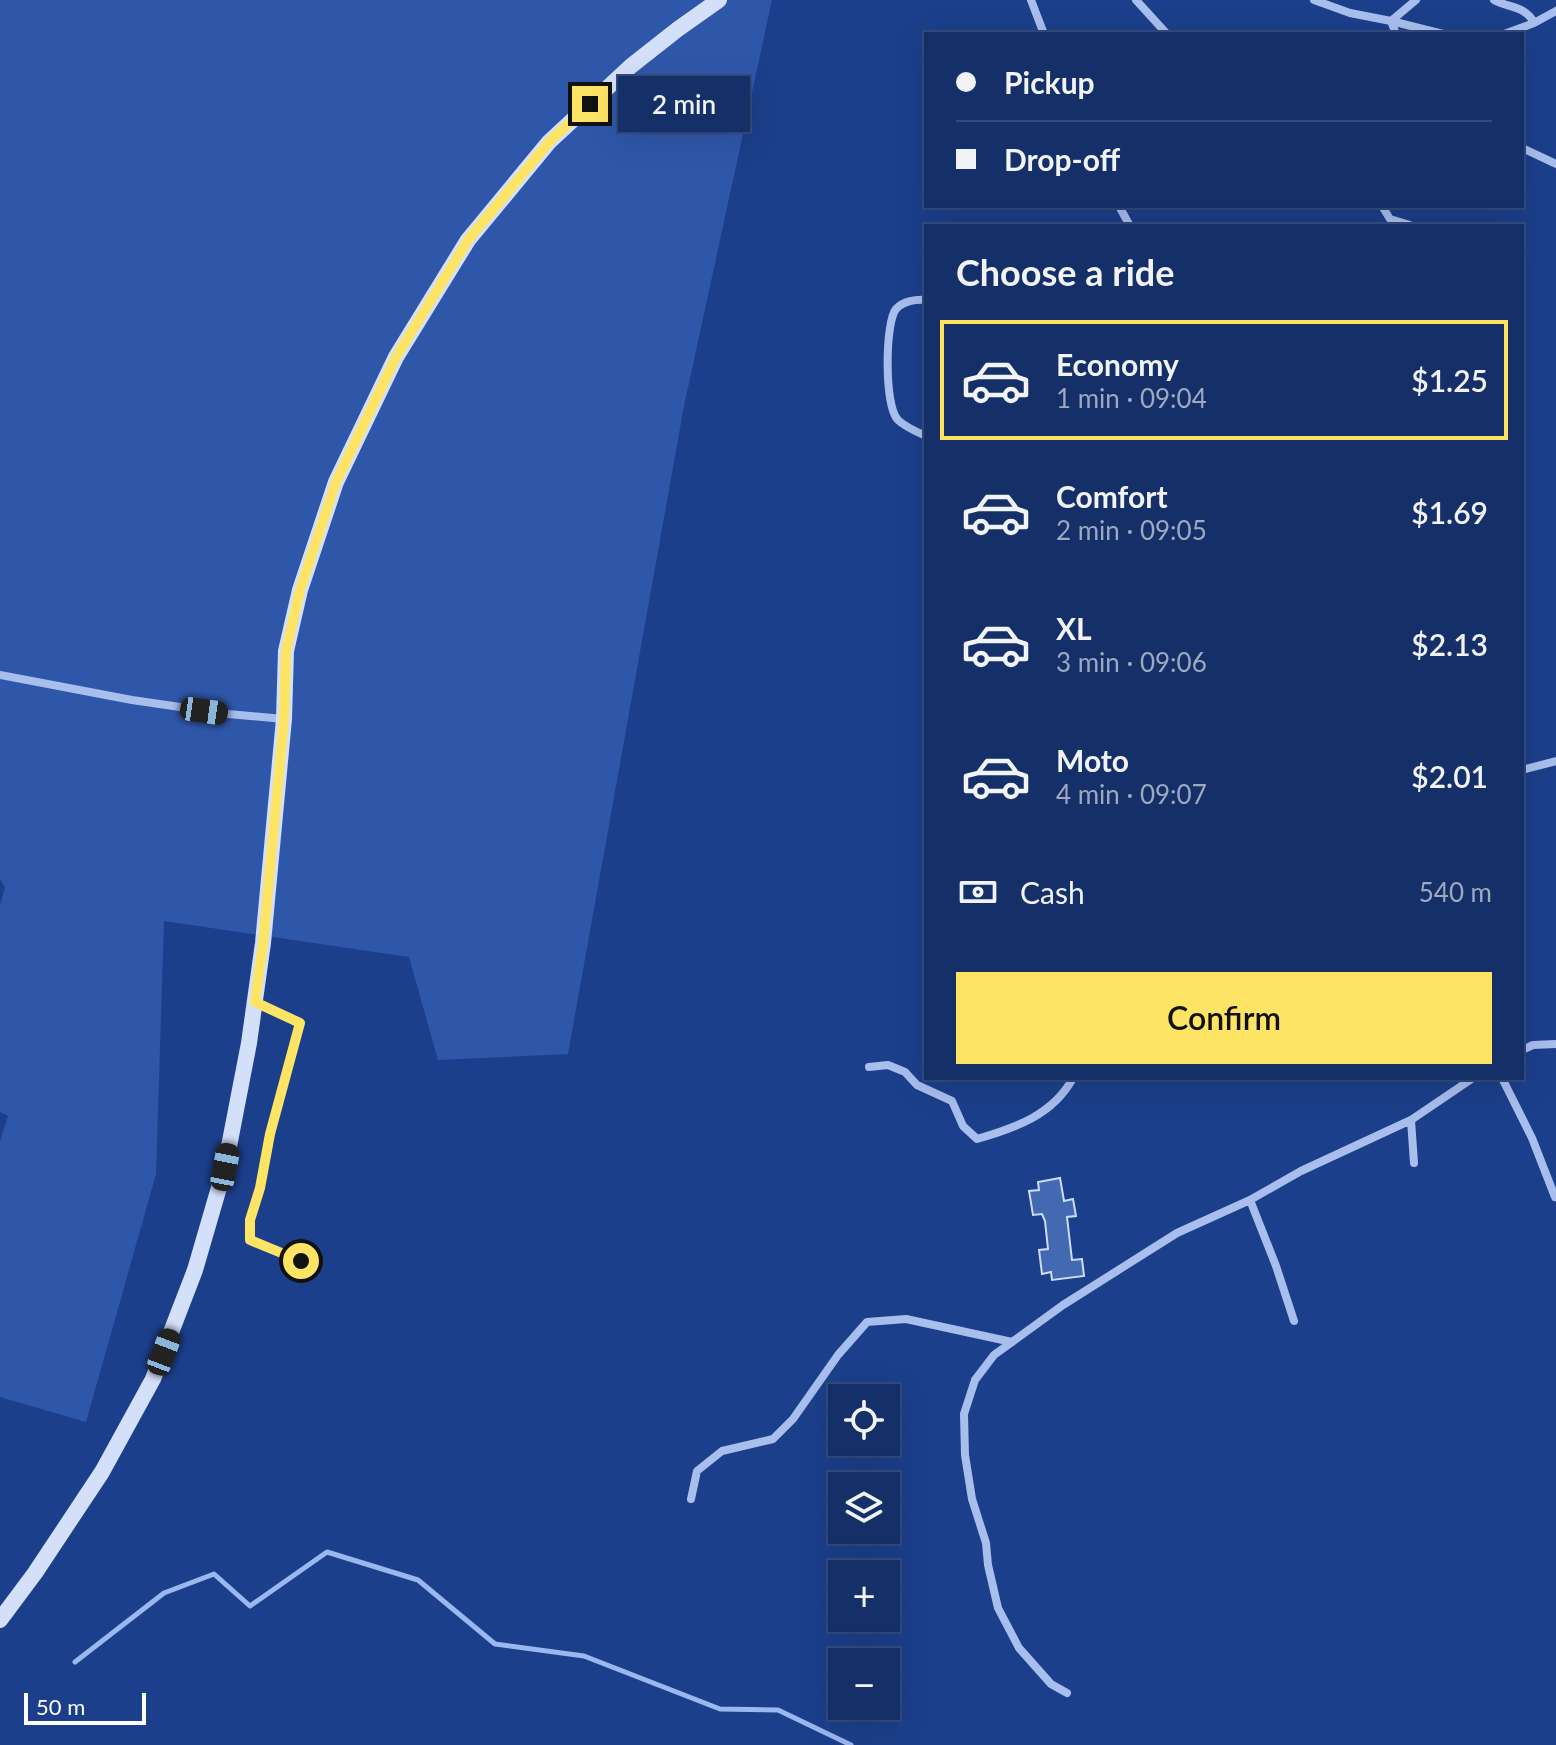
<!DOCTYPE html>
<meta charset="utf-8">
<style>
body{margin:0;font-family:Lato,sans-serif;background:#223b71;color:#f1f3f6;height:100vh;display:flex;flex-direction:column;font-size:30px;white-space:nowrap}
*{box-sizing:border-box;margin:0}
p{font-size:26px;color:#9da9c0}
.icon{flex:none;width:44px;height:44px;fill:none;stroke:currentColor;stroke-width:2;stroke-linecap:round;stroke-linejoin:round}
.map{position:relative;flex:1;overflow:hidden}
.sheet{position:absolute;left:924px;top:224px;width:600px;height:856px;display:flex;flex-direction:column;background:#152f68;border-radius:0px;box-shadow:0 8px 32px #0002,0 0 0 2px #344a7c}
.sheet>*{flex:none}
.guide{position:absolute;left:924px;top:32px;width:600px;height:176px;border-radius:0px;box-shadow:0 8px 32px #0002,0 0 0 2px #344a7c;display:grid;align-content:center;height:176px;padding:0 32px;background:#152f68}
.fabs{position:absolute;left:828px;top:1384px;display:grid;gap:16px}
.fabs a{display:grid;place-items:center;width:72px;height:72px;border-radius:0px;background:#152f68;box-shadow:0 8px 32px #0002,0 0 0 2px #344a7c;font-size:40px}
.scale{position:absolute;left:24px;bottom:20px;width:122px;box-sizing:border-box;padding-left:8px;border:4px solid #fff;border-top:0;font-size:22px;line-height:28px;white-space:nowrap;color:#fff;-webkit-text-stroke:6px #1c3f8b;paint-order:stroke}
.end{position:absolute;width:36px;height:36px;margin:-18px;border:10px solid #fde465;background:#111;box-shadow:0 0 0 4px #111}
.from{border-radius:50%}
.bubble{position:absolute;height:56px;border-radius:0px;background:#152f68;box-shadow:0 8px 32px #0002,0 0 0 2px #344a7c;font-size:26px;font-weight:600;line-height:56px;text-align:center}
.car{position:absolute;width:24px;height:48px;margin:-24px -12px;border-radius:10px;box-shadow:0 0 6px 2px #0007;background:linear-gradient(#222 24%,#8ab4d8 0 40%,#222 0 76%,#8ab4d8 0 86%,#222 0)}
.guide b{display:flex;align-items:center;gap:28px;height:76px;font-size:30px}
.guide b+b{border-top:2px solid #344a7c}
.guide i{width:20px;height:20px;background:#f1f3f6}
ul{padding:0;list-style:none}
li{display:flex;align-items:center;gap:24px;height:120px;margin:0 16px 12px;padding:0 16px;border:4px solid transparent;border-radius:0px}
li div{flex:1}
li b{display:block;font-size:30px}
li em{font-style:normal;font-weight:600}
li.on{border-color:#fde465}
li>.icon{width:72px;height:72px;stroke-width:1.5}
h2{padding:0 32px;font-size:36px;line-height:96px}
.pay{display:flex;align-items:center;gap:20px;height:88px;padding:0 32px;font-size:30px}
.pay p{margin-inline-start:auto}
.cta{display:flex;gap:16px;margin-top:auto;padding:16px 32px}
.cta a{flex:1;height:92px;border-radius:0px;background:#fde465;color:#111;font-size:32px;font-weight:600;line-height:92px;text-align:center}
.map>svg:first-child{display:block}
.green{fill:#2f57a9}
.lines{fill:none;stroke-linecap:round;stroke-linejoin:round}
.stream{stroke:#9bb7ef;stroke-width:5}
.building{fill:#4469b3;stroke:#cddcf9;stroke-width:2}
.street{stroke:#a8beed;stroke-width:8}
.secondary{stroke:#d4e0f9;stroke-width:16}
.route{stroke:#fde465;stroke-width:10}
</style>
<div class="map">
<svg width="1556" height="1745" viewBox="0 0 1556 1745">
<rect width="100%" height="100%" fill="#1c3f8b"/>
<path class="green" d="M0 0H772L684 406 568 1054 438 1060 409 957 164 921 156 1174 86 1422 0 1397V1141L8 1116 0 1112V905L5 887 0 879Z"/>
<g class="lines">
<path class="stream" d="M75 1662 164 1593 214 1574 250 1606 327 1552 418 1580 495 1644 584 1656 720 1709 778 1710 851 1745"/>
</g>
<path class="building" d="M1060 1178 1064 1201 1073 1199 1076 1216 1067 1217 1072 1260 1082 1259 1084 1276 1052 1280 1051 1272 1042 1274 1039 1250 1048 1249 1045 1221 1042 1214 1033 1215 1029 1191 1039 1190 1038 1182Z"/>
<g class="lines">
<path class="street" d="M1031 0 1044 34
M1136 0 1167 34
M1314 0 1350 13 1391 21 1416 0
M1494 0C1509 8 1526 6 1534 23L1556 11
M1391 21 1443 34
M1391 21 1396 34
M1504 34 1534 23
M1522 148 1556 164
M1119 206 1130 226
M1382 206 1390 219 1410 225
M926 300C916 299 903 301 896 309 885 322 884 407 898 420 905 427 917 432 926 436
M926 596V595
M0 675 132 700 228 714 284 719
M1522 770 1556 761
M255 1003 300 1023 270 1134 260 1188 250 1220V1240L309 1265
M1522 1050 1533 1045 1556 1044
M869 1067 888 1065 905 1072 917 1085 952 1101 963 1126 977 1139C1015 1128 1053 1115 1073 1078
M1502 1078 1532 1138 1555 1197
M1411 1120 1414 1163
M1250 1200 1276 1266 1294 1321
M691 1499 697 1471 722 1451 773 1439 793 1419 838 1355 867 1322 906 1319 1012 1342
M1067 1693 1051 1684 1019 1648 998 1608 988 1565 986 1543 972 1499 965 1455 964 1414 975 1380 994 1355 1012 1342 1063 1305 1177 1233 1250 1200 1301 1171 1411 1120 1473 1078"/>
<path class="secondary" d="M0 1620 35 1573 102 1472 153 1379 195 1270 225 1167 249 1043 263 943 284 719 286 651 300 590 336 482 396 357 468 240 549 142 631 66 678 29 719 0"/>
</g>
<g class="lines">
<path class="route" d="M301 1261 250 1240V1220L260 1188 270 1134 300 1023 255 1002 263 943 284 719 286 651 300 590 336 482 396 357 468 240 549 142 590 104"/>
</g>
</svg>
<div class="fabs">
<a><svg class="icon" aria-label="locate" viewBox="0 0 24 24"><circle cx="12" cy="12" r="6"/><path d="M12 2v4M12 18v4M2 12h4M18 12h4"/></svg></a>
<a><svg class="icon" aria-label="layers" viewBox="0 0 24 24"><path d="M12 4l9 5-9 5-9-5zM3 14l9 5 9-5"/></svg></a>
<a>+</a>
<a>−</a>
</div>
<div class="scale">50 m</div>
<i class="end from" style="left:301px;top:1261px"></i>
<i class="end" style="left:590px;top:104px"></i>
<div class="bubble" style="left:618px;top:76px;width:132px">2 min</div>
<i class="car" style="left:204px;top:711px;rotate:98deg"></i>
<i class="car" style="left:225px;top:1167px;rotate:11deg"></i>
<i class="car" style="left:164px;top:1352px;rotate:21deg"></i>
<div class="guide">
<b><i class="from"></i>Pickup</b>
<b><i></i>Drop-off</b>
</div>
<section class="sheet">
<h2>Choose a ride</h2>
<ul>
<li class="on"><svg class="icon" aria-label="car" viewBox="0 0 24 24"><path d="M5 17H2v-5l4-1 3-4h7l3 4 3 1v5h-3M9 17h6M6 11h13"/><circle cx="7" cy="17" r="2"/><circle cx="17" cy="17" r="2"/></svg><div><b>Economy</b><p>1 min · 09:04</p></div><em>$1.25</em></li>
<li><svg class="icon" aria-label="car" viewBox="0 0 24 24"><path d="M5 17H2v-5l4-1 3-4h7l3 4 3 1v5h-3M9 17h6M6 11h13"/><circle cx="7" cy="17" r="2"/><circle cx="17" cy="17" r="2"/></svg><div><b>Comfort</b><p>2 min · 09:05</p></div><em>$1.69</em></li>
<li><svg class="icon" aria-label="car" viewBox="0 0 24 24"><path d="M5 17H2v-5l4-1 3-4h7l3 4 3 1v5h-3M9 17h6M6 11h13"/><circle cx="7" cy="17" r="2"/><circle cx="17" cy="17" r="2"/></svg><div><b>XL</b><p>3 min · 09:06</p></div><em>$2.13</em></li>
<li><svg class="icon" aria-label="car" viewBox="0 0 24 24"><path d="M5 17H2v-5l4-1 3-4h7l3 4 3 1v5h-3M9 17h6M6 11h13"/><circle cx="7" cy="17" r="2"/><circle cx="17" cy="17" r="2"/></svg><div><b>Moto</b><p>4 min · 09:07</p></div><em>$2.01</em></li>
</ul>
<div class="pay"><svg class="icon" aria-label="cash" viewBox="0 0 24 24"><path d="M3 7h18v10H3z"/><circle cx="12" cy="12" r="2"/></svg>Cash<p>540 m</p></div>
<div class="cta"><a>Confirm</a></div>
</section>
</div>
